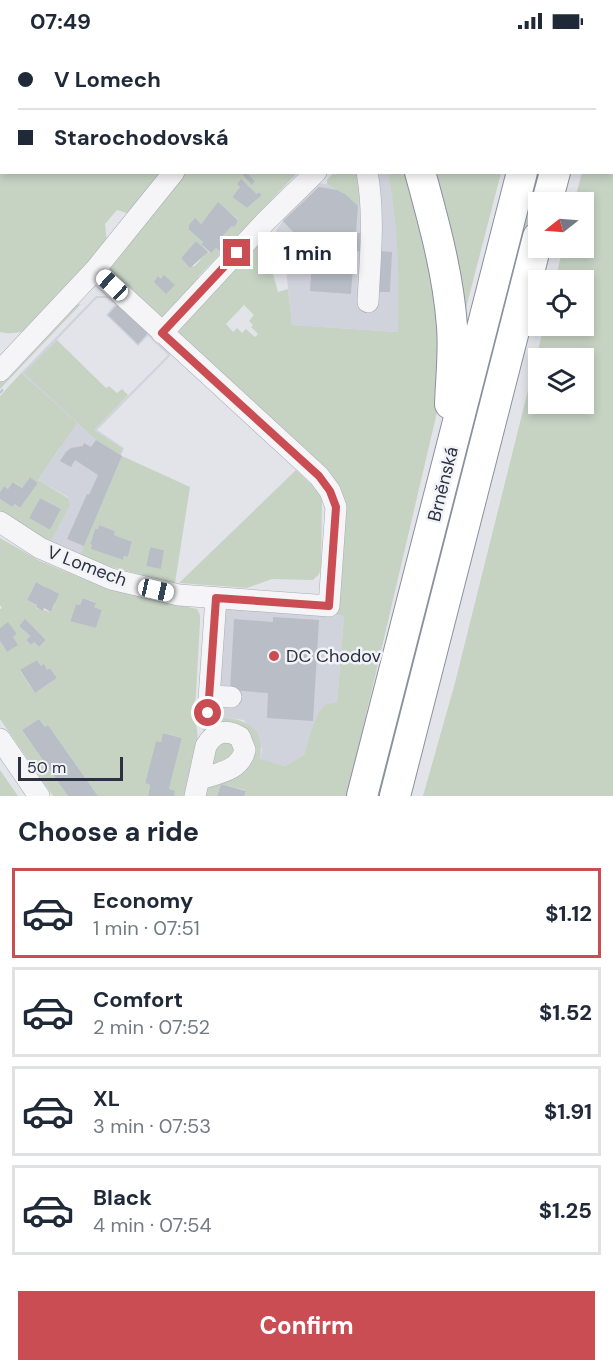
<!DOCTYPE html>
<meta charset="utf-8">
<style>
body{margin:0;font-family:"DM Sans",sans-serif;background:#f6f6f7;color:#1f2937;height:100vh;display:flex;flex-direction:column;font-size:22px;white-space:nowrap}
*{box-sizing:border-box;margin:0}
p{font-size:20px;color:#747a83}
.icon{flex:none;width:33px;height:33px;fill:none;stroke:currentColor;stroke-width:2;stroke-linecap:round;stroke-linejoin:round}
.map{position:relative;height:754px;overflow:hidden}
.side{display:flex;flex-direction:column;background:#fff;flex:1}
.side>*{flex:none}
.guide{position:absolute;left:0px;top:0px;width:614px;height:132px;box-shadow:0 3px 9px #0003;display:grid;align-content:center;height:132px;padding:0 18px;background:#fff}
.needle{width:39px;rotate:253deg}
.controls{position:absolute;left:528px;top:150px;display:grid;gap:12px}
.controls a{display:grid;place-items:center;width:66px;height:66px;border-radius:0px;background:#fff;box-shadow:0 3px 9px #0003;font-size:30px}
.scale{position:absolute;left:18px;bottom:15px;width:105px;box-sizing:border-box;padding-left:6px;border:3px solid #2b3141;border-top:0;font-size:16px;line-height:21px;white-space:nowrap;color:#2b3141;-webkit-text-stroke:4px #f1f3f7;paint-order:stroke}
.end{position:absolute;width:27px;height:27px;margin:-14px;border:8px solid #c94d53;background:#fff;box-shadow:0 0 0 3px #fff}
.from{border-radius:50%}
.bubble{position:absolute;height:42px;border-radius:0px;background:#fff;box-shadow:0 3px 9px #0003;font-size:20px;font-weight:700;line-height:42px;text-align:center}
.car{position:absolute;width:18px;height:36px;margin:-18px -9px;border-radius:8px;box-shadow:0 0 4px 2px #0007;background:linear-gradient(#fff 24%,#345 0 40%,#fff 0 76%,#345 0 86%,#fff 0)}
.guide b{display:flex;align-items:center;gap:21px;height:57px;font-size:22px}
.guide b+b{border-top:2px solid #e0e1e3}
.guide i{width:15px;height:15px;background:#1f2937}
ul{padding:0;list-style:none}
li{display:flex;align-items:center;gap:18px;height:90px;margin:0 12px 9px;padding:0 6px;border:3px solid #e0e1e3;border-radius:0px}
li div{flex:1}
li b{display:block;font-size:22px}
li em{font-style:normal;font-weight:700}
li.on{border-color:#c94d53}
li>.icon{width:54px;height:54px;stroke-width:1.5}
h2{padding:0 18px;font-size:27px;line-height:72px}
.cta{display:flex;gap:12px;margin-top:auto;padding:12px 18px}
.cta a{flex:1;height:69px;border-radius:0px;background:#c94d53;color:#fff;font-size:24px;font-weight:700;line-height:69px;text-align:center}
.status{display:flex;justify-content:space-between;align-items:center;height:42px;padding:0 30px;background:#fff;direction:ltr}
.status svg{height:16px;fill:currentColor}
.map>svg:first-child{display:block}
.built{fill:#d0d3dc;fill-rule:evenodd}
.green{fill:#c6d3c3;fill-rule:evenodd}
.building{fill:#b9bdc6}
.lines{fill:none;stroke-linecap:round;stroke-linejoin:round}
.minor-casing{stroke:#a7abb4;stroke-width:22}
.highway-casing{stroke:#8a90a0;stroke-width:32}
.path{stroke:#c0c2c8;stroke-width:2;stroke-dasharray:4.5 4.5;stroke-linecap:butt}
.minor{stroke:#f5f5f8;stroke-width:21}
.highway{stroke:#fff;stroke-width:30}
.route{stroke:#c94d53;stroke-width:8}
.poi-dot{fill:#c94d53;stroke:#f1f3f7;stroke-width:2}
.labels{text-anchor:middle;stroke-width:5;stroke-linejoin:round;paint-order:stroke}
.street-label{font-size:18px;fill:#2b3141;stroke:#f1f3f7}
.poi-label{font-size:18px;fill:#2b3141;stroke:#f1f3f7;text-anchor:start}
</style>
<div class="status"><b>07:49</b><svg viewBox="0 0 49 12"><path d="M0 12V9h3v3zM5 12V6h3v6zM10 12V3h3v9zM15 12V0h3v12zM26 1h20v11H26zM47 4h2v5h-2z"/></svg></div>
<div class="map">
<svg width="613" height="754" viewBox="0 0 613 754">
<rect width="100%" height="100%" fill="#e2e4ea"/>
<path class="built" d="M357 131H388L394 157 400 220 399 290 292 283 285 218 276 188 283 179 282 177 316 141 341 144Z
M96 254H109L171 313 97 388 124 406 80 513 50 500 68 455 38 438 61 405 21 331ZM97 256H107L115 262 106 273 138 304 148 294 168 313 94 388 122 406 96 398 25 331Z
M233 563 344 574 337 661 323 665 315 681 304 713 285 724 260 718 262 707 244 678 214 674 224 567Z"/>
<path class="green" d="M0 0H310L2 2V130L162 131 130 172 117 168 105 182 107 200 34 286C22 290 13 293 0 290Z
M613 6V754H423L455 641 544 284H584V238H555L563 206H584V160H574L582 131 612 130ZM538 316H584V362H538Z
M180 131H240L252 142 255 139 246 131H297L198 235 201 238 161 276 110 233 107 222ZM241 137 257 152 259 150 262 153 247 166 232 155 240 145ZM218 161 238 177 237 181 232 184 219 198 226 205 221 210 216 206 210 211 201 202 203 200 189 188 190 182 206 196 195 177 201 182ZM196 199 207 210 195 224 190 225 181 216Z
M333 131H357L360 140 358 164 345 152 327 142V138Z
M388 131H410L442 279 438 366 347 754H244L245 748 221 742 217 754H206L209 739 248 703 204 696 202 672C231 678 267 673 260 717L285 724 304 713C308 701 315 672 324 664 327 661 333 661 337 661L344 574 335 573 341 465 173 287 261 189 278 250 288 247 292 283 398 290C399 236 399 183 388 131ZM244 263 254 273 249 279 253 283 251 285 258 292 255 295 246 287 242 291 237 286 233 290 226 282Z
M427 131H501L465 270Z
M534 131H541L476 383 469 381Z
M81 262 0 347V338L75 263Z
M57 298 106 346 109 344 117 351 122 347 128 353 94 388 122 406 120 413 96 398 24 331Z
M21 331 77 381 38 438 68 456 70 463 50 500 0 469V457L12 465 15 462 20 466 38 441 30 435 22 446 14 440 8 447 4 444 0 450V354ZM40 456 61 467 50 488 29 476Z
M122 414 190 445 175 541 111 525 80 513ZM99 483 115 489 114 493 132 501 128 515 124 514 123 518 92 507V503L90 502 95 487H98ZM150 505 164 508 161 526 146 524Z
M296 428 317 448 322 457 321 525 319 532 313 538 272 537 247 546 179 541Z
M0 496 40 519 103 545 197 567 200 573V580L195 669 198 699 185 754H174L169 747 182 696 164 691 161 700 156 699 145 741 150 743 148 754H98L48 683 45 685 39 677 22 688 68 754H53L0 677V599L7 610 17 603 13 595 17 592 8 581 0 586V567L2 566 0 563ZM36 540 46 545 55 563 51 570 36 566 37 563 27 558ZM83 556 95 560 94 565 102 568 96 586 70 578 76 562 80 563ZM25 578 46 598 39 605 34 600 31 603 26 598 30 594 19 584ZM37 618 41 624 44 623 47 628 50 626 57 636 35 651 20 629Z
M408 626 415 628 382 754H375Z
M231 697 239 714 211 725 212 706Z
M0 728 18 754H0Z"/>
<path class="building" d="M240 130H246L255 139 252 143Z
M241 137 257 152 259 150 262 153 247 166 232 155 240 145 237 142Z
M319 145 337 148 345 152 358 164 356 191H364L363 210 354 209 351 252 310 249 313 206H308L283 179Z
M218 160 238 178 237 181 234 185 232 184 219 198 226 205 221 210 216 206 211 211 201 202 203 200 189 188V183L195 176 201 182Z
M196 199 208 210 190 226 181 216Z
M380 209 392 210 390 250H378Z
M164 233 175 243 166 252 154 240 158 234 161 237Z
M118 262 148 291 138 302 108 273Z
M96 398 122 414 84 504 67 497 87 452 89 453 98 433 75 418 71 425 60 419 66 410 71 406 83 404 84 401 91 405Z
M30 435 38 441 20 466 15 462 12 465 0 457V450L4 444 8 447 13 440 22 446Z
M40 456 61 467 50 488 29 476Z
M99 483 115 489 114 493 132 500 128 515 124 514 123 518 91 507 92 503 90 502 95 487H98Z
M150 505 164 508 161 527 146 524Z
M36 540 59 552 51 570 44 566 43 569 36 565 37 563 27 558Z
M83 556 96 561 94 565 102 568 96 586 70 579 76 562 80 563Z
M273 575 319 578 313 679 267 676 268 651 230 648 234 577 273 580Z
M25 577 46 598 39 605 34 600 31 603 26 598 30 594 19 584Z
M8 580 17 592 13 595 18 603 7 610 0 599V586Z
M37 618 41 624 44 622 47 628 50 626 57 636 35 651 20 628Z
M39 677 45 685 48 683 98 754H68L22 688Z
M163 691 182 696 169 747 175 749 174 754H148L150 743 145 741 156 699 161 700Z
M221 742 246 749 244 754H217Z"/>
<g class="lines">
<defs>
<path id="minor" d="M367 130C375 173 370 217 368 260
M162 291 266 179 316 130
M0 329 95 228 174 130
M0 480 40 506 111 537 179 553 329 564 336 465 330 449 319 434 95 228
M209 654 231 655
M208 671 216 556
M0 697 39 754
M195 754 206 704C214 690 226 686 240 695L245 708C240 729 218 731 200 737"/>
<path id="highway" d="M384 0V2
M555 2 556 0
M589 2V0
M420 130C434 181 448 231 452 284 454 310 451 336 450 362
M547 160 555 130
M362 754 522 130
M395 754 538 195"/>
</defs>
<use href="#minor" class="minor-casing"/>
<use href="#highway" class="highway-casing"/>
<path class="path" d="M275 2V0
M0 351 4 346"/>
<use href="#minor" class="minor"/>
<use href="#highway" class="highway"/>
</g>
<g class="lines">
<path class="route" d="M208 671 216 556 329 564 336 465 330 449 319 434 162 291 237 211"/>
</g>
<circle class="poi-dot" cx="274" cy="614" r="6"/>
<g class="labels">
<g class="street-label">
<text transform="translate(443 442) rotate(-76)" y="6">Brněnská</text>
<text transform="translate(87 524) rotate(21)" y="6">V Lomech</text>
</g>
<g class="poi-label">
<text x="286" y="620">DC Chodov</text>
</g>
</g>
</svg>
<div class="controls">
<a><svg class="needle" viewBox="-14 -14 28 28"><path d="M0-13l5 13h-10z" fill="#e53935"/><path d="M0 13l5-13h-10z" fill="#747a83"/></svg></a>
<a><svg class="icon" aria-label="locate" viewBox="0 0 24 24"><circle cx="12" cy="12" r="6"/><path d="M12 2v4M12 18v4M2 12h4M18 12h4"/></svg></a>
<a><svg class="icon" aria-label="layers" viewBox="0 0 24 24"><path d="M12 4l9 5-9 5-9-5zM3 14l9 5 9-5"/></svg></a>
</div>
<div class="scale">50 m</div>
<i class="end from" style="left:208px;top:671px"></i>
<i class="end" style="left:237px;top:211px"></i>
<div class="bubble" style="left:258px;top:190px;width:99px">1 min</div>
<i class="car" style="left:112px;top:243px;rotate:313deg"></i>
<i class="car" style="left:156px;top:548px;rotate:103deg"></i>
<div class="guide">
<b><i class="from"></i>V Lomech</b>
<b><i></i>Starochodovská</b>
</div>
</div>
<section class="side">
<h2>Choose a ride</h2>
<ul>
<li class="on"><svg class="icon" aria-label="car" viewBox="0 0 24 24"><path d="M5 17H2v-5l4-1 3-4h7l3 4 3 1v5h-3M9 17h6M6 11h13"/><circle cx="7" cy="17" r="2"/><circle cx="17" cy="17" r="2"/></svg><div><b>Economy</b><p>1 min · 07:51</p></div><em>$1.12</em></li>
<li><svg class="icon" aria-label="car" viewBox="0 0 24 24"><path d="M5 17H2v-5l4-1 3-4h7l3 4 3 1v5h-3M9 17h6M6 11h13"/><circle cx="7" cy="17" r="2"/><circle cx="17" cy="17" r="2"/></svg><div><b>Comfort</b><p>2 min · 07:52</p></div><em>$1.52</em></li>
<li><svg class="icon" aria-label="car" viewBox="0 0 24 24"><path d="M5 17H2v-5l4-1 3-4h7l3 4 3 1v5h-3M9 17h6M6 11h13"/><circle cx="7" cy="17" r="2"/><circle cx="17" cy="17" r="2"/></svg><div><b>XL</b><p>3 min · 07:53</p></div><em>$1.91</em></li>
<li><svg class="icon" aria-label="car" viewBox="0 0 24 24"><path d="M5 17H2v-5l4-1 3-4h7l3 4 3 1v5h-3M9 17h6M6 11h13"/><circle cx="7" cy="17" r="2"/><circle cx="17" cy="17" r="2"/></svg><div><b>Black</b><p>4 min · 07:54</p></div><em>$1.25</em></li>
</ul>
<div class="cta"><a>Confirm</a></div>
</section>
